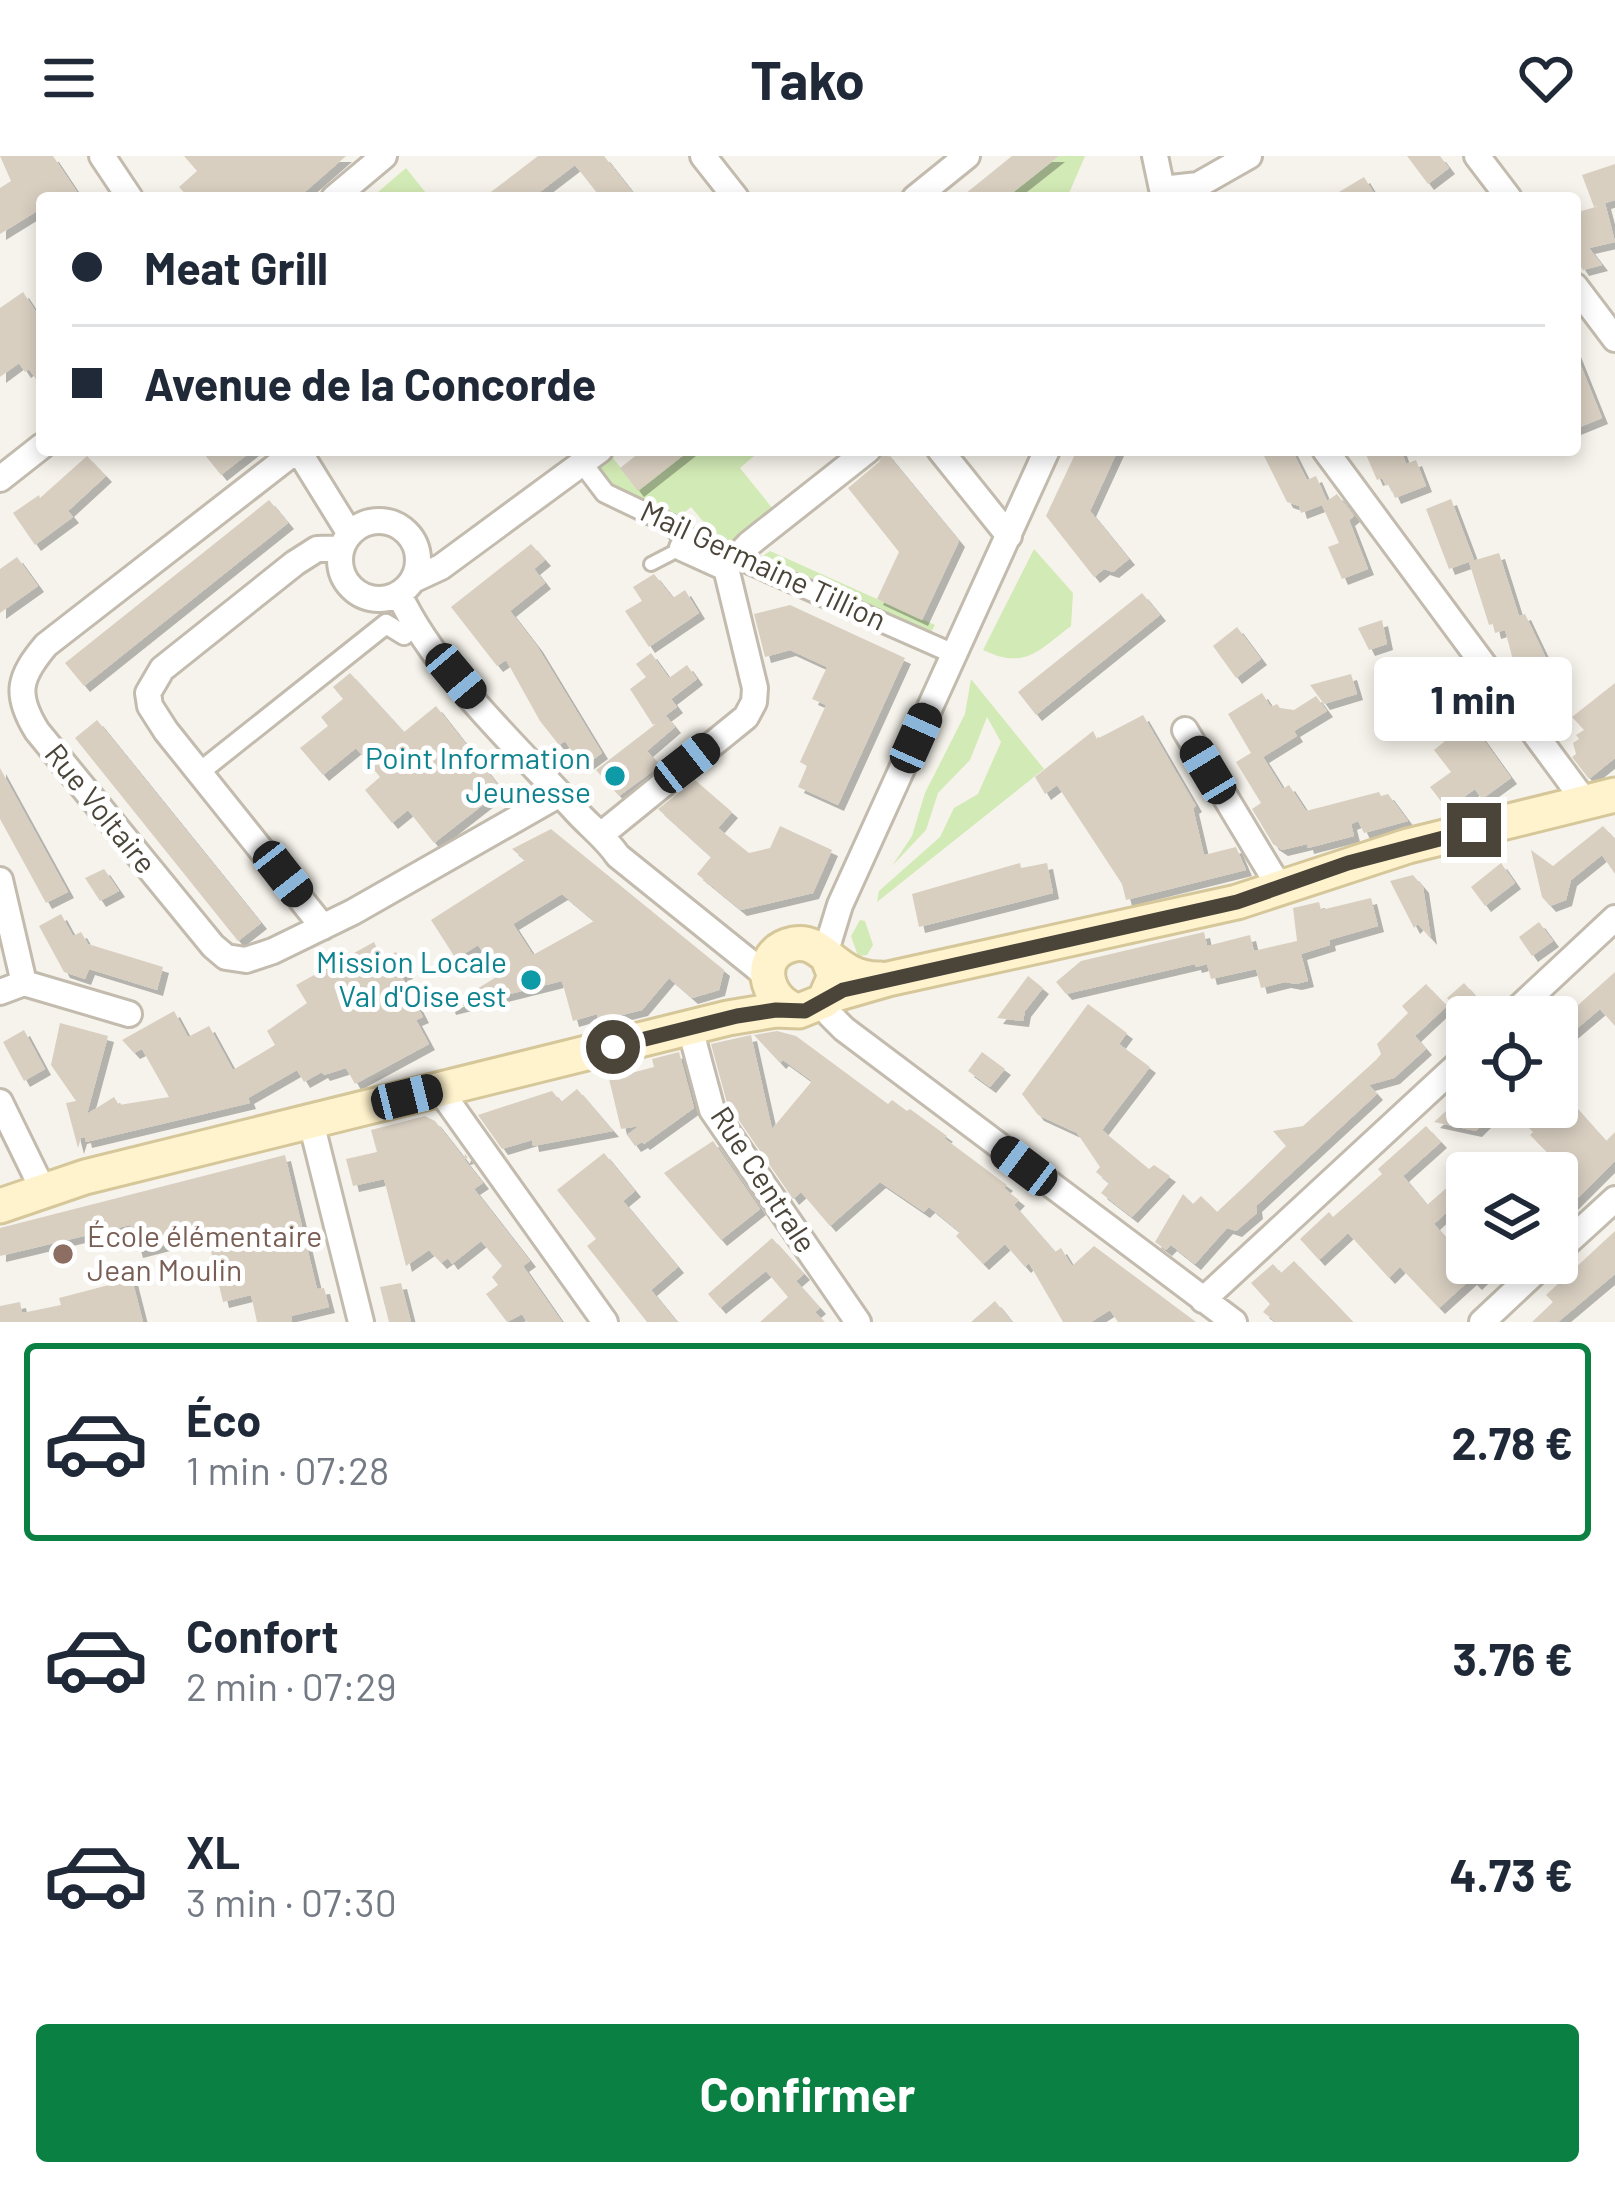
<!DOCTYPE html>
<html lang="fr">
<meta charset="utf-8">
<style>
body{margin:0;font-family:Barlow,sans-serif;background:#f2f2f3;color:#1f2937;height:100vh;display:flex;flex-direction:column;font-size:45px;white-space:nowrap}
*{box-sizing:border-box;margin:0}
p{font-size:39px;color:#747a83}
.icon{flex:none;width:66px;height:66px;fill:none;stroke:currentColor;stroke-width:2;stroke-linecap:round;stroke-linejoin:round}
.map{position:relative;height:1166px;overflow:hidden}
.side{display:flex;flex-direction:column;background:#fff;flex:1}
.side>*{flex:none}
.banner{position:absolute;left:36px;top:36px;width:1545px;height:264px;border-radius:12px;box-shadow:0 6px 18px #0003;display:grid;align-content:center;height:264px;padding:0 36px;background:#fff}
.controls{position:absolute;left:1446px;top:840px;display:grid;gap:24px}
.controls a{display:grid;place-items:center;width:132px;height:132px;border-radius:12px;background:#fff;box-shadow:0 6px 18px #0003;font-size:60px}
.end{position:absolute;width:54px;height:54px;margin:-27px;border:15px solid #4b4439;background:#fff;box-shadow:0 0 0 6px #fff}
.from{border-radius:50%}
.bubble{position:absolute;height:84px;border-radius:12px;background:#fff;box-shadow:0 6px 18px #0003;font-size:39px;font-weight:700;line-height:84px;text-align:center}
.car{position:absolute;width:36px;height:72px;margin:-36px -18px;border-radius:15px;box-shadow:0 0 9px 3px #0007;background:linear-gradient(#222 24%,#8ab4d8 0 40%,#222 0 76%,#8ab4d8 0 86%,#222 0)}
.banner b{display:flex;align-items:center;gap:42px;height:114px;font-size:45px}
.banner b+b{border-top:3px solid #e0e1e3}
.banner i{width:30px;height:30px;background:#1f2937}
ul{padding:21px 0 0;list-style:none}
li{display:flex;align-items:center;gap:36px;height:198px;margin:0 24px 18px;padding:0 12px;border:6px solid transparent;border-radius:12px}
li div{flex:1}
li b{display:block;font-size:45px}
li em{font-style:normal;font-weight:700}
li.active{border-color:#0b8043}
li>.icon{width:108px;height:108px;stroke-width:1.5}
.action{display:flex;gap:24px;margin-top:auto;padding:24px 36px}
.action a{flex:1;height:138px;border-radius:12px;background:#0b8043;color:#fff;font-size:48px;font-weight:700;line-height:138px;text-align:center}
header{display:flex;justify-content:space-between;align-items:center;height:156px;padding:0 36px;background:#fff;font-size:54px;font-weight:700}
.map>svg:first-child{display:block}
.green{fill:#d2eab5}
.building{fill:#d8cfc1;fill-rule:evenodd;filter:url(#shadow)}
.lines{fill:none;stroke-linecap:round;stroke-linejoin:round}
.service-casing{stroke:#c2bbae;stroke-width:18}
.pedestrian-casing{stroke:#c2bbae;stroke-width:24}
.minor-casing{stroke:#c2bbae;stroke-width:30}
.secondary-casing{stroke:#d6c79b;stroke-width:39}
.service{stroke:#fff;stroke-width:12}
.pedestrian{stroke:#fff;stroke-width:18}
.minor{stroke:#fff;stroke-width:24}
.secondary{stroke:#fff3cd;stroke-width:33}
.route{stroke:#4b4439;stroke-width:15}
.culture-dot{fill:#0f9aa8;stroke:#fff;stroke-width:4.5}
.education-dot{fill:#8d6e63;stroke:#fff;stroke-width:4.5}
.labels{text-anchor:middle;stroke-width:10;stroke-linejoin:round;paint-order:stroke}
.street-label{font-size:30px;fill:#4b4439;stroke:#fff}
.culture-label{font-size:30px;fill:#0d838f;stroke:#fff;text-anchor:end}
.education-label{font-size:30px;fill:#785e54;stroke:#fff;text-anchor:start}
</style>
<header><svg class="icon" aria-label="menu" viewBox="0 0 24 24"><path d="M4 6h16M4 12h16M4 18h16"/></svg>Tako<svg class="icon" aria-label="heart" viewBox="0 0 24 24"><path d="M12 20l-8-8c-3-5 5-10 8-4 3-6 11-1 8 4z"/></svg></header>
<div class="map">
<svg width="1615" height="1166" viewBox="0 0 1615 1166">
<defs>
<filter id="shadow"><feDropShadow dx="6" dy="6" stdDeviation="0" flood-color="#0004"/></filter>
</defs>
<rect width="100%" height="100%" fill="#f6f3ec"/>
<path class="green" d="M1059 0H1085L1067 42H1006Z
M406 12 430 42H371Z
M690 294H761L740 312 773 353 731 387 717 382 691 351 675 364 615 336 597 314 612 301 639 334Z
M1034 393 1073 437 1071 470C1038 495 1025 514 983 494Z
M770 395 935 469 931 476 763 400Z
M971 523 1044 613 877 746 879 735 940 681 954 652 978 638 1001 586 987 561 970 604 938 637 926 674 892 710 912 680 925 637 965 558Z
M860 764 865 765 873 789 867 799 858 800 851 780Z"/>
<path class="building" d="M0 0H53L81 42H42V52L0 78V32L11 25Z
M184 0H346L298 42H189L179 31 197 15Z
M538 0H604L637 42H601L575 9 532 42H483Z
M1012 0H1059L1006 42H960Z
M1407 0H1440L1449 12 1428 28Z
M1615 8V44L1605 47 1615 86 1589 92 1602 109 1583 114 1575 102V57L1602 49 1594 51 1582 19Z
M1364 21 1377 42H1329Z
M23 136 42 165V232L29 213 25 216 19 207 0 221V152Z
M1575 195 1602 262 1575 273Z
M201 294H253L221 319Z
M643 294H690L638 335 620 312Z
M884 294 959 385 922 464 877 443 899 396 848 332 879 306Z
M1077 294H1118L1090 355 1129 403 1113 416 1104 413 1094 421 1046 360Z
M1261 294H1292L1307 324 1316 320 1327 345 1337 338 1354 360 1349 364 1368 413 1342 423 1328 391 1339 387 1322 349 1301 357 1299 350 1287 346Z
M1364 294H1401L1406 308 1416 304 1426 330 1395 342 1389 328 1386 330 1382 322 1377 324Z
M87 300 106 320 68 355 73 361 35 389 13 357 39 339 40 342Z
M1451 343 1474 404 1449 413 1426 353Z
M269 344 288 367 84 530 65 507Z
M531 388 545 404 534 413 545 427 510 455 537 490 602 597 583 611 565 585 559 589 540 565 506 504 497 510 451 451Z
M1499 397 1519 460 1525 458 1554 519 1538 530 1517 503 1513 504 1505 474 1495 477 1493 468 1489 469 1469 406Z
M17 401 38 430 0 457V413Z
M654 418 673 442 685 434 699 457 649 491 625 455 642 445 633 431Z
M1142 437 1160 459 1036 559 1018 536Z
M790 449 905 502 838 649 798 631 807 610 800 606 826 549 812 543 827 511 790 494 765 501 754 458Z
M1382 464 1387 488 1369 494 1358 472Z
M1237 471 1261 503 1236 522 1213 490Z
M651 497 669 522 687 509 697 523 671 543 677 551 653 569 630 533 646 521 636 508Z
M350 517 404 576 436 550 502 634 434 687 408 654 392 667 365 634 380 621 356 592 323 619 300 592 328 570 321 561 343 543 333 531Z
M1351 518 1357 538 1324 548 1310 529Z
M1615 527V602L1589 623 1572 601 1576 598 1573 587 1579 583 1576 579 1584 574 1572 561Z
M1474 530 1489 549 1467 565 1453 545Z
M1262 537 1271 551 1277 548 1280 552 1294 554 1316 540 1327 555 1294 575 1297 580 1263 601 1283 633 1289 629 1306 655 1379 636 1381 640 1388 638 1408 665 1364 677 1358 665 1351 668 1354 680 1308 692 1307 688 1282 694 1273 688 1252 653 1261 647 1236 606 1251 597 1228 558Z
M1143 559 1196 650 1193 652 1204 699 1236 691 1246 714 1126 744 1122 728 1057 629 1045 638 1035 621 1093 575 1097 583Z
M666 560 675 571 647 595 660 610 619 640 596 614Z
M97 564 261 767 238 785 75 582Z
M1470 565 1511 622 1482 643 1475 633 1447 653 1430 631 1451 616 1434 594Z
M0 612 68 736 46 747 0 663Z
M695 624 732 656 718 672 749 697 770 692 780 670 832 694 813 737 741 754 697 718 711 701 658 653Z
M1603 670 1615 683V718L1602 699 1571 724 1566 744 1550 750 1542 741 1531 694 1553 710Z
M551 673 724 814 719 834 692 842 669 822 642 854 598 865 597 858 573 865 562 825 450 853 449 850 498 820 478 789 456 803 431 764 525 704 512 693ZM562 738 594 765 533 799 513 768Z
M1020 707 1021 712 1047 707 1053 737 919 771 912 738Z
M1501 707 1515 727 1485 750 1471 731Z
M104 713 119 735 100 745 85 722Z
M1413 719 1423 731 1431 783 1418 768 1414 772 1390 725Z
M1371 742 1378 770 1329 784 1330 789 1301 798 1308 825 1296 828 1285 826 1261 832 1256 813 1211 823 1207 808 1196 811 1195 808 1066 838 1056 826 1081 805 1204 776 1207 790 1250 779 1254 795 1249 796 1297 785 1293 752 1319 746 1321 754Z
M61 758 73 780 81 776 88 788 163 811 157 834 89 813 85 823 64 816 39 770Z
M1539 766 1553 785 1532 800 1519 781Z
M374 786 382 803 396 796 407 817 401 819 423 861 416 864 429 888 355 928 346 912 324 919 322 916 304 926 297 914 248 942 250 947 86 986 85 981 81 982 78 992 66 947 76 945 51 909 60 867 108 880 87 958 114 941 119 949 169 941 142 893 134 897 122 884 174 855 188 881 209 870 233 914 275 889 267 875 307 847 296 829Z
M1615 816V870L1600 853 1567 881 1557 870V853L1569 842 1577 850Z
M1028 820 1043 832 1025 855 1023 865 997 862Z
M1464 827 1478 843 1462 858 1447 842Z
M1426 828 1447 850 1415 880 1426 893 1394 922 1369 929 1377 938 1256 1050 1257 1057 1236 1075 1227 1072 1195 1108 1171 1089 1166 1094 1155 1086 1183 1038 1193 1048 1201 1040 1217 1056 1249 1026 1286 990 1273 975 1303 970 1376 904 1381 898 1377 888 1408 857 1402 850Z
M1088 848 1127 877 1119 888 1150 911 1102 974 1149 1013 1154 1009 1170 1020 1132 1061 1101 1037 1109 1027 1096 1016 1100 1011 1077 977 1038 959 1022 938Z
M24 874 45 913 24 925 3 886Z
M777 875 796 880 888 948 892 944 907 955 910 953 947 980 944 982 1007 1029 1004 1032 1019 1044 1014 1049 1055 1096 1061 1092 1072 1110 1094 1090 1196 1166H1118L1110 1154 1091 1166H1063L1029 1107 1025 1111 1005 1088 983 1108 956 1080 960 1076 929 1051 924 1056 880 1026 830 1070 801 1036 793 1043 727 947 711 888 751 879 772 973 812 925 783 904 780 907 754 879Z
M679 896 694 952 644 988 642 986 635 990 627 979 639 970 621 973 609 923 654 911 652 903Z
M982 896 1005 913 990 931 968 915Z
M577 933 613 975 533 990 532 984 502 993 478 959 552 935 561 946Z
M1467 936V951H1500L1476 975 1434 966Z
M1563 937 1606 985 1615 976V1005L1567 1053 1557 1042V1032L1570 1019 1530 979 1533 976 1509 951H1557V942Z
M425 960 435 965 464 1002 465 998 468 1002 464 1003 483 1027 474 1033 530 1105 523 1110 562 1166H527L522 1158 507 1166 486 1138 498 1129 492 1121 502 1110 481 1085 452 1108 448 1102 441 1107 429 1094 406 1110 384 1023 353 1030 346 1003 377 996 371 974Z
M1426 970 1441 986 1403 1020 1427 1049 1450 1029 1462 1042 1434 1068 1467 1107H1498L1476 1128 1471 1123 1439 1152 1400 1111 1389 1122 1348 1077 1319 1104 1300 1083 1329 1056 1333 1061 1382 1018 1378 1013Z
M713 985 760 1053 721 1084 664 1017Z
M604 997 635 1035 623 1045 678 1111 651 1134 677 1166H647L587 1090 596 1083 557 1034Z
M285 999 317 1133 324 1132 329 1151 291 1160 292 1166H257L251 1139 223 1146 207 1078 137 1096 130 1069 0 1100V1072Z
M1615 1075V1118L1558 1166H1532L1553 1146 1546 1139Z
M772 1082 804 1118 796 1125 820 1152 815 1156 824 1166H760L788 1141 766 1115 720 1152 708 1138Z
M1294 1105 1334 1146 1353 1166H1276L1263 1156 1270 1148 1251 1127 1273 1108 1281 1117Z
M132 1123 143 1166H0V1150L20 1146 22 1157 61 1149 59 1142Z
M401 1127 411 1166H389L380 1131Z
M995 1145 1012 1166H971Z"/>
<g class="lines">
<defs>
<path id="service" d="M651 408 682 392"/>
<path id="pedestrian" d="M583 308 605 337 672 369 679 377 954 498
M201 615 386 468 404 479 414 470"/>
<path id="minor" d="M102 0 130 42
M703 0 736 42
M1155 0 1162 33
M1477 0 1509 42
M1162 33 1198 29 1249 0
M334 42 384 0
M915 42 967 0
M1575 130 1615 183
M297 294 46 489C19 521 14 538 37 575L213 790 226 801 246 804 273 795 353 756 560 638
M298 294 350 378
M940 294 1009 380
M1325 294 1586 647
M0 323 42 290
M340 404a39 39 0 1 1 78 0a39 39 0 1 1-78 0Z
M682 392 726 412
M413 424 441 411 600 294
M399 438C433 513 517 591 574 653 589 670 605 681 618 700L767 820
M1185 574 1280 732
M602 678 746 561 754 546 755 532 726 412 749 388 868 294
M0 724 24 827 0 836
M323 771 166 575 150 550 148 537 162 513 295 407 317 393 342 392
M825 798 840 749 1047 294
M24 827 129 858
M826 843 830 859 844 873 1234 1166
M1509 861 1615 762
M690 872 712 954 858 1166
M439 933 605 1166
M0 946 44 1036
M311 966 361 1166
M1557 1096 1615 1043
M1203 1144 1467 900
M1482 1166 1545 1107"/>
<path id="secondary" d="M827 800 835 820 824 845 799 855C764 847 753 796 794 788 825 782 834 824 880 823
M829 840 888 823 1237 746 1408 690 1615 639
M0 1050 85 1021 728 862 776 854 799 855"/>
</defs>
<use href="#service" class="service-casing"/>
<use href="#pedestrian" class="pedestrian-casing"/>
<use href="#minor" class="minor-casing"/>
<use href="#secondary" class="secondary-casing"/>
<use href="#service" class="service"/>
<use href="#pedestrian" class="pedestrian"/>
<use href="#minor" class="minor"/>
<use href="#secondary" class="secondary"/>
</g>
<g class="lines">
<path class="route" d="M613 891 737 860 776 854 805 855 843 834 1237 746 1348 707 1474 674"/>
</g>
<g class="culture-dot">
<circle cx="615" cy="620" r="12"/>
<circle cx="531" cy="824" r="12"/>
</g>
<circle class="education-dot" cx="63" cy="1098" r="12"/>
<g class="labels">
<g class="street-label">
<text transform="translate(763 410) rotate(25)" y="10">Mail Germaine Tillion</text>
<text transform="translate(100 653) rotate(51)" y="10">Rue Voltaire</text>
<text transform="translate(763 1024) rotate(57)" y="10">Rue Centrale</text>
</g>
<g class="culture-label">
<text x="591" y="613">Point Information<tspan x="591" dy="34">Jeunesse</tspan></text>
<text x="507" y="817">Mission Locale<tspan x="507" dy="34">Val d'Oise est</tspan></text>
</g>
<g class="education-label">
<text x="87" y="1091">École élémentaire<tspan x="87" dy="34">Jean Moulin</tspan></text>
</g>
</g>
</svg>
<div class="controls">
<a><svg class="icon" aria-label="locate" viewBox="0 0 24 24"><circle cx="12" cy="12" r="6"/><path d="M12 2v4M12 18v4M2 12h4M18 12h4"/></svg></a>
<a><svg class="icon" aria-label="layers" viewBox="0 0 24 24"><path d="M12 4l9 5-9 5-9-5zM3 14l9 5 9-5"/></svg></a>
</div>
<i class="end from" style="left:613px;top:891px"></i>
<i class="end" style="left:1474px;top:674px"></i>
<div class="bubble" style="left:1374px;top:501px;width:198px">1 min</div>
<i class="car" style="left:456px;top:520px;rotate:140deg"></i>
<i class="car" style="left:916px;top:582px;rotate:24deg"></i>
<i class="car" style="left:687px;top:607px;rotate:52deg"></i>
<i class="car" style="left:1208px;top:614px;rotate:329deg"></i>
<i class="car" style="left:283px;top:718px;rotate:142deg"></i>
<i class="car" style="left:407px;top:941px;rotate:76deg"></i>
<i class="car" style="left:1024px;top:1010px;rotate:307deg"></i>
<div class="banner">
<b><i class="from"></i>Meat Grill</b>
<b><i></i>Avenue de la Concorde</b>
</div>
</div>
<section class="side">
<ul>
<li class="active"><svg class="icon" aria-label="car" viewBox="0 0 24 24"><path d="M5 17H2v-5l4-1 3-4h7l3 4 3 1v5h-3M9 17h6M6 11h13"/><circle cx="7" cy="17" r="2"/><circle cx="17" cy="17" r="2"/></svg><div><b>Éco</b><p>1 min · 07:28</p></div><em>2.78 €</em></li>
<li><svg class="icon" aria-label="car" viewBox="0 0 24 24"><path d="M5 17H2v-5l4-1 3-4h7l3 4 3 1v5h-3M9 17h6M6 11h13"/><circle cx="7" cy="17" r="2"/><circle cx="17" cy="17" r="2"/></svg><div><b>Confort</b><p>2 min · 07:29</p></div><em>3.76 €</em></li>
<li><svg class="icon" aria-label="car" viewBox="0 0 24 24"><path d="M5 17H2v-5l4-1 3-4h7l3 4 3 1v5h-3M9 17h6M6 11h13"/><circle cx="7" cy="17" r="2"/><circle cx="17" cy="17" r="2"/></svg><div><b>XL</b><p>3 min · 07:30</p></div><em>4.73 €</em></li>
</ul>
<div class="action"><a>Confirmer</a></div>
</section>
